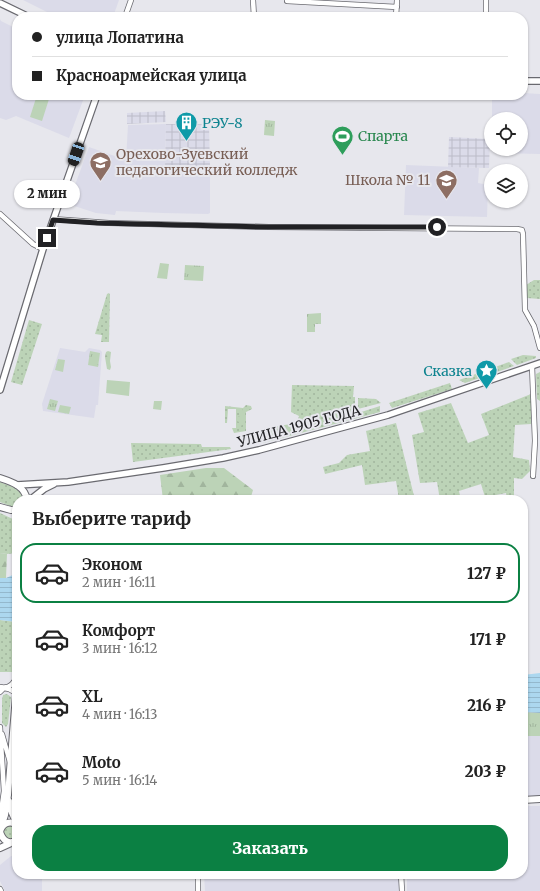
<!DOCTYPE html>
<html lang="ru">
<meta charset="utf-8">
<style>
body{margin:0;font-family:Merriweather,serif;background:#f6f6f6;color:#222;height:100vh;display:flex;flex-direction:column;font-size:15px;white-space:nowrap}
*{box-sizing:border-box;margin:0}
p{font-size:13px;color:#767676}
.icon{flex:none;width:22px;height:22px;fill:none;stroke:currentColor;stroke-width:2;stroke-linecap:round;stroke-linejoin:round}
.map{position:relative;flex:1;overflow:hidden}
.details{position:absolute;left:12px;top:495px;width:516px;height:384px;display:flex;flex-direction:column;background:#fff;border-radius:16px;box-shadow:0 1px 3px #0004}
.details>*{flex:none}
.top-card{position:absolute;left:12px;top:12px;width:516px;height:88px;border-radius:16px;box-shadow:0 1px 3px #0004;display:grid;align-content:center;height:88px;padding:0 20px;background:#fff}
.buttons{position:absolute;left:484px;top:112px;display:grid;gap:8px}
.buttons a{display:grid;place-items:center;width:44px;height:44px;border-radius:50%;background:#fff;box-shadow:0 1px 3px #0004;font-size:20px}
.end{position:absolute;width:18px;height:18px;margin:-9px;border:5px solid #212124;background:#fff;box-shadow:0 0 0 2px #fff}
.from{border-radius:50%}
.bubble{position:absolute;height:28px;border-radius:14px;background:#fff;box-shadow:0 1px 3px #0004;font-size:13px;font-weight:800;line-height:28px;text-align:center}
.car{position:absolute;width:12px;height:24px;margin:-12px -6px;border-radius:5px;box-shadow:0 0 3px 1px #0007;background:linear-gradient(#222 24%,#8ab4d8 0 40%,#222 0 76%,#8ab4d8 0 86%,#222 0)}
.top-card b{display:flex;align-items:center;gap:14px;height:38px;font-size:15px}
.top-card b+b{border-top:1px solid #e0e0e0}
.top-card i{width:10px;height:10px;background:#222}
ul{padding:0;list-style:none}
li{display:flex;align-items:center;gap:12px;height:60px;margin:0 8px 6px;padding:0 12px;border:2px solid transparent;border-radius:16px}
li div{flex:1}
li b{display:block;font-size:15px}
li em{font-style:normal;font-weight:800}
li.selected{border-color:#0b8043}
li>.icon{width:36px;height:36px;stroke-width:1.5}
h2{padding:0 20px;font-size:18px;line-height:48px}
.button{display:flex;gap:8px;margin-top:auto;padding:8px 20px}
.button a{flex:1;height:46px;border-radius:16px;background:#0b8043;color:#fff;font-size:16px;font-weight:800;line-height:46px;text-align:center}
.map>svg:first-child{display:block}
.built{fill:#dbdbe9}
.industrial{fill:url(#industrial-grid)}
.grass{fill:url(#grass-dots)}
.forest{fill:url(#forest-firs)}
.park{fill:url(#park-tufts)}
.pitch{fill:#bcd3b7}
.water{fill:url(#water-rules)}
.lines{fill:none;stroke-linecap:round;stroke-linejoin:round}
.minor-casing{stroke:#6a6a70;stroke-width:6}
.tertiary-casing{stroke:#6a6a70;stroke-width:8}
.secondary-casing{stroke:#6a6a70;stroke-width:8}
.minor{stroke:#fff;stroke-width:4.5}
.tertiary{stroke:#fff;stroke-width:5.5}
.secondary{stroke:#fff;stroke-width:6}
.route{stroke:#212124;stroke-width:5}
.labels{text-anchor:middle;stroke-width:4;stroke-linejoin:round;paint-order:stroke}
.culture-label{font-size:14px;fill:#0d838f;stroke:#e7e7ed;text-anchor:start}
.leisure-label{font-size:14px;fill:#27864d;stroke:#e7e7ed;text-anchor:start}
.education-label{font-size:14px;fill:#785e54;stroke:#e7e7ed;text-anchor:start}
.street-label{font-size:14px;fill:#212124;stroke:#e7e7ed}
</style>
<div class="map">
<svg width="540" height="891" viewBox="0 0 540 891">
<defs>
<pattern id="industrial-grid" width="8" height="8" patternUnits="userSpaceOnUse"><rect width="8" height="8" fill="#dbdbe9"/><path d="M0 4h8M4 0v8" fill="none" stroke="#bcbcc8"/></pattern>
<pattern id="grass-dots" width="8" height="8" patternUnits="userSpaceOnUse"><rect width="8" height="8" fill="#bcd3b7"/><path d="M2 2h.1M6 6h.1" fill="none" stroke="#a1b59d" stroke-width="1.8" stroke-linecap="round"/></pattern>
<pattern id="forest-firs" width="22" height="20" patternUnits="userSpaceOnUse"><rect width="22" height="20" fill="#bcd3b7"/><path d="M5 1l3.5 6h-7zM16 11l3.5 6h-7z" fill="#a1b59d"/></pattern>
<pattern id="park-tufts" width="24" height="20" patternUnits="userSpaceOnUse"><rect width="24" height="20" fill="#bcd3b7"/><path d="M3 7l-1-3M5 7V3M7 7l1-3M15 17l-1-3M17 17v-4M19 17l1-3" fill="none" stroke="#a1b59d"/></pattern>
<pattern id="water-rules" width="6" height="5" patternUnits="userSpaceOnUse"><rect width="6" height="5" fill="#acd7ef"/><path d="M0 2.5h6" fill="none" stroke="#94b8cd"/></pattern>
</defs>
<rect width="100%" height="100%" fill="#e7e7ed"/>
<path class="built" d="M23 0H119L113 17H57Z
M0 19 1 21 13 27 14 26 17 27V95H85L69 138 16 116 6 120 0 118Z
M523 93 540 94V154L497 153V149H521V119H492V95H523Z
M166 124 165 166 210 167V213L208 214 163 213 116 211 115 215 96 213 68 204 89 147 126 160 128 125Z
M406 165 479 168 478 183 488 185 487 217 404 215Z
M60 348 85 352 89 348 100 350 102 352 98 405H96L94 418 43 411 42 404Z
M523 736H540V797H523Z
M523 806H540V891H407V874H523Z
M11 856 17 857V874H42V891H5L0 881V865Z
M204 874H402V891H205Z"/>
<path class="industrial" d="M165 111 166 122 127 124V113Z
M166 124H209L210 167 165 166Z
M449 137 490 139 489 168 448 167Z"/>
<path class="grass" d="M534 280H540V299L527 298 526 285Z
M109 293 110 295 109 342H101L102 335 95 334 107 294Z
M29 320 42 324 22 385 11 382Z
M523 355 536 356V358L517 365 511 359Z
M509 362 514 366 465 383 459 380Z
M540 372V401L537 399 536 374Z
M450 383 452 389 392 408 389 403Z
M292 385 354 386 353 397H355V414L380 406V412L263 443 260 439 261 431 266 428 297 423 299 416 291 412Z
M531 394V424L515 425 513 457 529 460 530 471 522 479 514 478V500H507L506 493 485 497 481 484 459 491 461 500H440L437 482 420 483 412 435 424 432 418 413 451 403 468 443 489 435 481 414Z
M358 398 376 399 381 403 358 409Z
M246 405 251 406 252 409 246 412V431L234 433 232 428H236V409H228L227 423H225V406L243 408Z
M396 423 415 500H392L399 499 396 481 365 485 362 465 325 474 323 467 339 463 347 455 370 451 366 431Z
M131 443 201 444 202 447H230L231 449 133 462Z
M0 482C9 486 22 488 23 500H17V507L10 506 0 502Z
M0 513 17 521V553L7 554 0 553Z
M0 620 16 622 13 672H0Z
M7 694 11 697 8 724 6 727 2 723V700L3 695Z
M3 832a7 7 0 1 1 14 0a7 7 0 1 1-14 0Z"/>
<path class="forest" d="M108 351 111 352 110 361 111 367 110 370 107 369 105 357 106 352Z
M237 408H242C245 415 244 422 240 428H238L239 422 237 421 240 413 238 411Z
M206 468H224L253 490 250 500H163L160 475Z
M0 553 7 554 6 578H0Z"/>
<path class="park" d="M265 120 275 121 274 136 264 135Z
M185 265 204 266 203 281 184 280Z
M321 313V324H315V332H307V314Z
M90 351 100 353 98 367 88 365Z
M58 359 65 360 63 372 55 370Z
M50 399 58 401 55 411 47 409Z
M154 401H162L161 410 153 409Z
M60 405 71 407 69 414 58 412Z
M523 712 540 713V736H523Z"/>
<path class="pitch" d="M37 95 49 99 42 121 30 117Z
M160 263 169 264 167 279 157 278Z
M107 380 130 382 129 396 106 393Z"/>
<path class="water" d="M17 573V622L0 620V578H6Z
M540 673V713L523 712V675Z"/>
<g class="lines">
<defs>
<path id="minor" d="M253 0 254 17
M287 1 397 7
M125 17 131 0
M396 17 397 0
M486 17V0
M0 214 33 244 43 249
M53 219 109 223 269 227 517 229 522 230 523 234 525 310 534 326 540 348
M532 366 535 441 533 476
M0 687C8 689 14 684 17 676
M0 692 4 688 9 689 16 693
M2 734 10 762
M0 819 4 791 0 727
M198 874V891
M401 874 402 891
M0 889 1 891"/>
<path id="tertiary" d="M0 3 29 17
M523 81H540
M0 390 43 249 97 95
M17 485 68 482 163 468 223 458 259 450 388 415 540 363
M30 500 44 489 54 484"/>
<path id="secondary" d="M0 478C12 482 25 486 27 500
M0 507 11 510H17
M523 800 540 799
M9 801 12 813 17 824
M17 825C10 820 2 823 0 832 3 841 9 845 17 840
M0 830 5 815 8 795 17 683
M0 848 11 843"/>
</defs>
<use href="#minor" class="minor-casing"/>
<use href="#tertiary" class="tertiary-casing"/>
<use href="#secondary" class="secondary-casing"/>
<use href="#minor" class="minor"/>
<use href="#tertiary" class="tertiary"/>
<use href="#secondary" class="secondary"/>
</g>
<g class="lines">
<path class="route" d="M47 238 53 220 97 223 269 227H437"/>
</g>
<defs>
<symbol id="building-pin" viewBox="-11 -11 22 30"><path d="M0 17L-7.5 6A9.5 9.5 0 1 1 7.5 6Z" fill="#0f9aa8" stroke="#e7e7ed"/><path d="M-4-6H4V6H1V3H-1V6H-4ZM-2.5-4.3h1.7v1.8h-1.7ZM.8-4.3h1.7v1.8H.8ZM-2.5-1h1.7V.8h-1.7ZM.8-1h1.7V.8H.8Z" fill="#fff"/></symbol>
<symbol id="stadium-pin" viewBox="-11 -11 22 30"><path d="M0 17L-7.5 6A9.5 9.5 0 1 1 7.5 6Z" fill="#2e9e5b" stroke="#e7e7ed"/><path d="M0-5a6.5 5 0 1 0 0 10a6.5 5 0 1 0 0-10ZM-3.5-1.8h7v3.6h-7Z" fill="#fff"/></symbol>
<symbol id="university-pin" viewBox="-11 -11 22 30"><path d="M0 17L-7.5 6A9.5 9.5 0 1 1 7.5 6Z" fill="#8d6e63" stroke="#e7e7ed"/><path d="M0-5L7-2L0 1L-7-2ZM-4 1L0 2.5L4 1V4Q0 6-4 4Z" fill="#fff"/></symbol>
<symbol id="school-pin" viewBox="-11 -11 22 30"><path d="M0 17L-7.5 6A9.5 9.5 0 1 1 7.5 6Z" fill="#8d6e63" stroke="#e7e7ed"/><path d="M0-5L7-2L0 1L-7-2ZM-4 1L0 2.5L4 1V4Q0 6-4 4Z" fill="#fff"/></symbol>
<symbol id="sight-pin" viewBox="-11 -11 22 30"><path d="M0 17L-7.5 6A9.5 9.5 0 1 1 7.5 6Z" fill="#0f9aa8" stroke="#e7e7ed"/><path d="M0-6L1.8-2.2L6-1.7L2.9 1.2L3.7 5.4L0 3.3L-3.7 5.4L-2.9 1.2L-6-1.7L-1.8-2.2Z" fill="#fff"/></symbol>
</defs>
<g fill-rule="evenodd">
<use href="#building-pin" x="174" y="110" width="25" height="34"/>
<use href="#stadium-pin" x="330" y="124" width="25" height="34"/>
<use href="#university-pin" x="88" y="150" width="25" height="34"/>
<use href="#school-pin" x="434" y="168" width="25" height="34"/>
<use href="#sight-pin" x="474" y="358" width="25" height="34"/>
</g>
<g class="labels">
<g class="culture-label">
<text x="202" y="128">РЭУ-8</text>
<text x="472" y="376" text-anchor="end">Сказка</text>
</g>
<g class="leisure-label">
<text x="358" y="141">Спарта</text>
</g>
<g class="education-label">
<text x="116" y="159">Орехово-Зуевский<tspan x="116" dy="16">педагогический колледж</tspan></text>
<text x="430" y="185" text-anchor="end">Школа № 11</text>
</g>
<g class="street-label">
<text transform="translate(299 426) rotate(-15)" y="5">УЛИЦА 1905 ГОДА</text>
</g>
</g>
</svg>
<div class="buttons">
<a><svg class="icon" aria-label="locate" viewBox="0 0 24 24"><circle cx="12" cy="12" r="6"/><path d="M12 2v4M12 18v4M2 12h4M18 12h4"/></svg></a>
<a><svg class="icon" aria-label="layers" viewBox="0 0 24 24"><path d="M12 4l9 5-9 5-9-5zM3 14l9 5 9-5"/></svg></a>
</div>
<i class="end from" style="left:437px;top:227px"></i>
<i class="end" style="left:47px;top:238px"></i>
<div class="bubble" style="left:14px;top:180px;width:66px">2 мин</div>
<i class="car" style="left:76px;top:154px;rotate:199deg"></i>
<div class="top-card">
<b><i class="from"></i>улица Лопатина</b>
<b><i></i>Красноармейская улица</b>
</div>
<section class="details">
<h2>Выберите тариф</h2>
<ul>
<li class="selected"><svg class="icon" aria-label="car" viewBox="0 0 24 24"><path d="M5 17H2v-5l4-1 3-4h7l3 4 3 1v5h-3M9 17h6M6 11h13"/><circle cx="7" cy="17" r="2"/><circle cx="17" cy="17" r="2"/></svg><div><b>Эконом</b><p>2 мин · 16:11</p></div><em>127 ₽</em></li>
<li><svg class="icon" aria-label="car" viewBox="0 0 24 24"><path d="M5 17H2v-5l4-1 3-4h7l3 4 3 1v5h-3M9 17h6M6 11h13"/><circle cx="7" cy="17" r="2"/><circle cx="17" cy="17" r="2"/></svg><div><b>Комфорт</b><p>3 мин · 16:12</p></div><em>171 ₽</em></li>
<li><svg class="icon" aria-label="car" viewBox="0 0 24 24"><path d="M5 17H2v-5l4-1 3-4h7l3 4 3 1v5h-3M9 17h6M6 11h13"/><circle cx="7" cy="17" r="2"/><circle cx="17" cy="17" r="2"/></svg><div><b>XL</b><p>4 мин · 16:13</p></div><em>216 ₽</em></li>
<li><svg class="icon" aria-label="car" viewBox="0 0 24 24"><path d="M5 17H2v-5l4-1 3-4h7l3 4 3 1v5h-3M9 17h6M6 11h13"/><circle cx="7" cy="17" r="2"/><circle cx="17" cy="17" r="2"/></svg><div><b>Moto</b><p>5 мин · 16:14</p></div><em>203 ₽</em></li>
</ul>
<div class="button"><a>Заказать</a></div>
</section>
</div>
